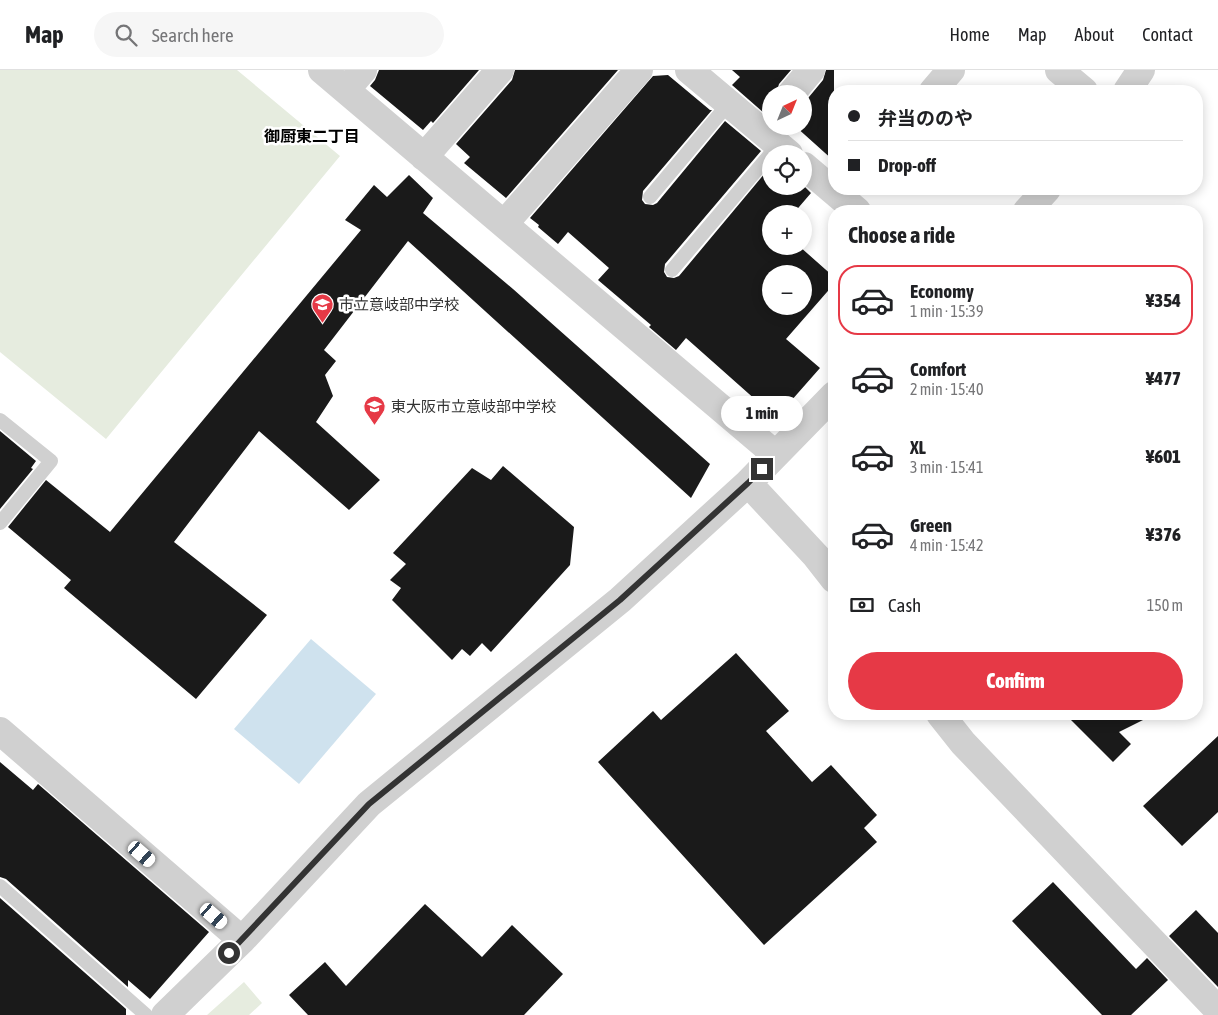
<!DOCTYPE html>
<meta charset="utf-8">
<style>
body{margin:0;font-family:"Asap Condensed","Noto Sans JP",sans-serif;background:#f6f6f6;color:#202124;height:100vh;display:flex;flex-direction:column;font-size:19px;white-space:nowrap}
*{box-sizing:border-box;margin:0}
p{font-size:16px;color:#757577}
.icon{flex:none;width:28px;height:28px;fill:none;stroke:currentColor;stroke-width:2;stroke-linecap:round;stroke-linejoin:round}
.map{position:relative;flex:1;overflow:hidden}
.drawer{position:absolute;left:828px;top:135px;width:375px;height:515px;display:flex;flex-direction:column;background:#fff;border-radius:20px;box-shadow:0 2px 12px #0003}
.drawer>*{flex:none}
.top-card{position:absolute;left:828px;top:15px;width:375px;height:110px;border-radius:20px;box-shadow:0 2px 12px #0003;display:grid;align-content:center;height:110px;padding:0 20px;background:#fff}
.needle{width:32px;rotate:43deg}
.buttons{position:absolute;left:762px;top:15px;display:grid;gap:10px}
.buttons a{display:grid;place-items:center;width:50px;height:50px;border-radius:50%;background:#fff;box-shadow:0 2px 12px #0003;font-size:25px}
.end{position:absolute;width:22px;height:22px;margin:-11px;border:6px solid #333;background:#fff;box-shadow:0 0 0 2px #fff}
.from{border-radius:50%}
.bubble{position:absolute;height:35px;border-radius:18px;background:#fff;box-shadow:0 2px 12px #0003;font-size:16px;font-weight:800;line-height:35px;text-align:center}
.car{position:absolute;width:15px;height:30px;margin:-15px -8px;border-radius:6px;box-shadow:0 0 4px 1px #0007;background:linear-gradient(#fff 24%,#345 0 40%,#fff 0 76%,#345 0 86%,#fff 0)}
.top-card b{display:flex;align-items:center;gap:18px;height:48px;font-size:19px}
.top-card b+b{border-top:1px solid #e0e0e0}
.top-card i{width:12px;height:12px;background:#202124}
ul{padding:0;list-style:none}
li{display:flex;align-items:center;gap:15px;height:70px;margin:0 10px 8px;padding:0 10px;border:2px solid transparent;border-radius:20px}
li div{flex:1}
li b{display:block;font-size:19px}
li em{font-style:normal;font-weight:800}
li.selected{border-color:#e63946}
li>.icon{width:45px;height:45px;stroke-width:1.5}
h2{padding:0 20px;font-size:22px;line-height:60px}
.pay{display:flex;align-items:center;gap:12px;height:55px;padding:0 20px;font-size:19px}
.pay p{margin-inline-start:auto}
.action{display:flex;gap:10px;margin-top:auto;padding:10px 20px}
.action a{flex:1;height:58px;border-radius:30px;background:#e63946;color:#fff;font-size:20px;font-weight:800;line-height:58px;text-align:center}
header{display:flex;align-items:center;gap:30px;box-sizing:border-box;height:70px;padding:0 25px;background:#fff;border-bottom:1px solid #e0e0e0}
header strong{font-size:24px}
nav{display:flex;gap:28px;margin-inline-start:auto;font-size:18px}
.search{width:350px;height:45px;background:#f6f6f6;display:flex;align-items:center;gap:12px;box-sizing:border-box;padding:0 18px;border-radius:28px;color:#757577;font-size:19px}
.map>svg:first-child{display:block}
.green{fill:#e6ecdf}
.water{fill:#cfe2ee}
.building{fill:#1a1a1a;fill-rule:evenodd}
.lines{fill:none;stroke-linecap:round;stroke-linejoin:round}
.service{stroke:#d0d0d0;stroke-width:14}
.minor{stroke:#d0d0d0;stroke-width:28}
.route{stroke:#333;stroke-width:6}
.labels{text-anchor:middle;stroke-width:5;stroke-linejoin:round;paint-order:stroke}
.poi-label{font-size:15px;fill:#333;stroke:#fff;text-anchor:start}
.neighbourhood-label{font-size:16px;font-weight:bold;fill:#000;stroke:#fff}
</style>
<header>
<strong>Map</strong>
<div class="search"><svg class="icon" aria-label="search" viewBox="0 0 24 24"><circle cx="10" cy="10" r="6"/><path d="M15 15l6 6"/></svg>Search here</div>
<nav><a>Home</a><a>Map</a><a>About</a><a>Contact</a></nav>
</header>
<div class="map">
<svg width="1218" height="945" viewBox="0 0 1218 945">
<rect width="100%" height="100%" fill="#fff"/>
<path class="green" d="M0 0H237L340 86 106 369 0 282Z
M244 912 262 933 249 945H207Z"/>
<path class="water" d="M311 569 376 624 299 714 234 659Z"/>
<path class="building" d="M379 0H479L433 53 431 51 423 60 370 16 375 10Z
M515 0H618L506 128 464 93 470 87 456 74 512 10Z
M732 0H791L779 14 776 24H771V49L732 15 740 7Z
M826 0H834V91L795 56H804V33L823 10Z
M668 5 710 40H712L643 121 642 130 645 134 653 135 657 133 725 51 761 81 665 194 664 202 667 207 674 208 679 206 771 96V116H804L811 123 793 144H771V176H799L834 207V214L786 269 820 298 776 348 686 268 676 280 649 257 651 255 598 210 609 198 568 162 558 174 538 157 539 155 530 148 653 6ZM771 204H804V236H771Z
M409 105 433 128 423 143 513 219 710 394 691 428 408 171 324 280 336 291 325 305 333 326 316 352 380 410 349 440 259 361 174 472 267 545 196 629 64 518 71 510 8 457 46 410 110 462 361 160 345 150 374 115 387 127Z
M0 361 36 391 31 398 33 399 0 439Z
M503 396 574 457 570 495 491 582 482 573 470 586 462 579 452 590 392 530 401 518 390 510 406 494 393 483 472 398 491 410Z
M736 583 789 641 766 661 812 712 831 695 877 745 864 758 877 772 764 875 598 692 653 641 661 650Z
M1065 644H1155L1119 662 1131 674 1113 692Z
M1218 666V742L1182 776 1143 736Z
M0 692 33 720 38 714 209 862 150 929 128 910V917L6 809 0 807Z
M1053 812 1136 899 1147 888 1168 910 1131 945H1102L1012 851Z
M0 828 126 939V945H0Z
M425 834 482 887 512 855 563 904 524 945H308L289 925 325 892 346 916Z
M1196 840 1218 863V917L1169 866Z"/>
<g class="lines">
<path class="service" d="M650 127 729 33
M672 200 778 75
M0 350 51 391 0 453
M0 816 146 945"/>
<path class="minor" d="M322 0 775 384
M689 0 789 84
M1059 0 1084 21
M346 20 363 0
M933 21 951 0
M1127 21 1141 0
M791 24 811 0
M424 87 500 0
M804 96 857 141
M1027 141 1047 119
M504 154 639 0
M748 413 816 486 834 509
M940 644 963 673 1218 940
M0 661 242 870
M165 945 242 870 369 734 620 530 748 413 834 325"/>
</g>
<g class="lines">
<path class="route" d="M229 883 369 734 620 530 748 413 762 399"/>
</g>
<defs>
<symbol id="school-pin" viewBox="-11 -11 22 30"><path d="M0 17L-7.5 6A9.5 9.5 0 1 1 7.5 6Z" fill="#e63946" stroke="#fff"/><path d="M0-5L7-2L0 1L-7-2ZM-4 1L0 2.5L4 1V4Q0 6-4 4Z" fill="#fff"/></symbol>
</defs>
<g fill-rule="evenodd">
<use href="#school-pin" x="310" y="222" width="25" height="34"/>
<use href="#school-pin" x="362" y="324" width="25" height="34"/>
</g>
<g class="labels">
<g class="poi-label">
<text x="339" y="240">市立意岐部中学校</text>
<text x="391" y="342">東大阪市立意岐部中学校</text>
</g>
<g class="neighbourhood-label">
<text x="312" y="72">御厨東二丁目</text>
</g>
</g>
</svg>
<div class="buttons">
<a><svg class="needle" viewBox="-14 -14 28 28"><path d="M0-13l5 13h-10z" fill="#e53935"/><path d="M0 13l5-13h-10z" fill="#757577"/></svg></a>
<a><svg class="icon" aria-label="locate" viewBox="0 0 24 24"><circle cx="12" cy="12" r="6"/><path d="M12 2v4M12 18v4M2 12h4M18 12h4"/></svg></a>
<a>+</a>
<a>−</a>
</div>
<i class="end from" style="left:229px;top:883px"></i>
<i class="end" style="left:762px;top:399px"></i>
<div class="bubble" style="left:721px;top:326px;width:82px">1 min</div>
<i class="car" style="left:142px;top:784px;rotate:131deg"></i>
<i class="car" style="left:214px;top:846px;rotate:131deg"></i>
<div class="top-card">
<b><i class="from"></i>弁当ののや</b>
<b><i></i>Drop-off</b>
</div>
<section class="drawer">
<h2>Choose a ride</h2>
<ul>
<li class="selected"><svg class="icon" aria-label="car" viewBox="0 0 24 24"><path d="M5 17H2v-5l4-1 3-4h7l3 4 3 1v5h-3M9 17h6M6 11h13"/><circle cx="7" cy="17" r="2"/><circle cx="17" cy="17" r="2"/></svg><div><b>Economy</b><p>1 min · 15:39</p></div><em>¥354</em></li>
<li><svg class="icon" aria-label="car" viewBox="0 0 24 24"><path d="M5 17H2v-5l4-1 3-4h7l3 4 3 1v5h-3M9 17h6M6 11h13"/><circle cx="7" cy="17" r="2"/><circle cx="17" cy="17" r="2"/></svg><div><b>Comfort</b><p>2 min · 15:40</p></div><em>¥477</em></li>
<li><svg class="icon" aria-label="car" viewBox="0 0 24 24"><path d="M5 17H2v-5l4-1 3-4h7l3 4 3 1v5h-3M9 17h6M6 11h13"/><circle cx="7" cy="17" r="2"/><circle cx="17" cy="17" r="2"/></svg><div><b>XL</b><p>3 min · 15:41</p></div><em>¥601</em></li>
<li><svg class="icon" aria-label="car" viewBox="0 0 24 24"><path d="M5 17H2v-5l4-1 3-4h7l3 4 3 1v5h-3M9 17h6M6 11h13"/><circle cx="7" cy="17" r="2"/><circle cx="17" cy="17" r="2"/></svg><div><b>Green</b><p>4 min · 15:42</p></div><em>¥376</em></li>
</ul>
<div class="pay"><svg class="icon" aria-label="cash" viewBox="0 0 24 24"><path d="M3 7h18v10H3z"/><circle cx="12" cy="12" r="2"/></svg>Cash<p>150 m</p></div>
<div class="action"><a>Confirm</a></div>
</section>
</div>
